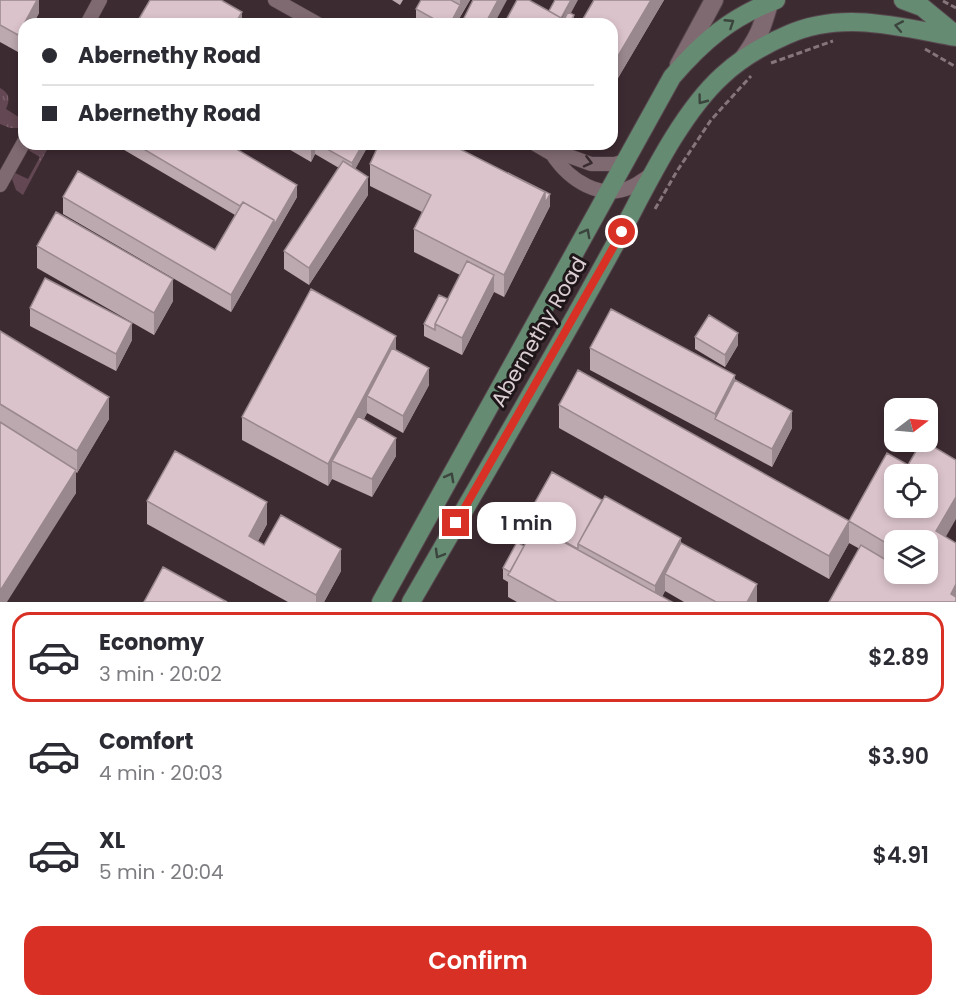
<!DOCTYPE html>
<meta charset="utf-8">
<style>
body{margin:0;font-family:Poppins,sans-serif;background:#f7f7f7;color:#2b2b33;height:100vh;display:flex;flex-direction:column;font-size:22px;white-space:nowrap}
*{box-sizing:border-box;margin:0}
p{font-size:20px;color:#7c7c81}
.icon{flex:none;width:33px;height:33px;fill:none;stroke:currentColor;stroke-width:2;stroke-linecap:round;stroke-linejoin:round}
.map{position:relative;height:602px;overflow:hidden}
.panel{display:flex;flex-direction:column;background:#fff;flex:1}
.panel>*{flex:none}
.top-card{position:absolute;left:18px;top:18px;width:600px;height:132px;border-radius:18px;box-shadow:0 3px 9px #0003;display:grid;align-content:center;height:132px;padding:0 24px;background:#fff}
.needle{width:39px;rotate:74deg}
.fabs{position:absolute;left:884px;top:398px;display:grid;gap:12px}
.fabs a{display:grid;place-items:center;width:54px;height:54px;border-radius:12px;background:#fff;box-shadow:0 3px 9px #0003;font-size:30px}
.end{position:absolute;width:27px;height:27px;margin:-14px;border:8px solid #d93025;background:#fff;box-shadow:0 0 0 3px #fff}
.from{border-radius:50%}
.bubble{position:absolute;height:42px;border-radius:18px;background:#fff;box-shadow:0 3px 9px #0003;font-size:20px;font-weight:600;line-height:42px;text-align:center}
.top-card b{display:flex;align-items:center;gap:21px;height:57px;font-size:22px}
.top-card b+b{border-top:2px solid #e1e1e2}
.top-card i{width:15px;height:15px;background:#2b2b33}
ul{padding:10px 0 0;list-style:none}
li{display:flex;align-items:center;gap:18px;height:90px;margin:0 12px 9px;padding:0 12px;border:3px solid transparent;border-radius:18px}
li div{flex:1}
li b{display:block;font-size:22px}
li em{font-style:normal;font-weight:600}
li.on{border-color:#d93025}
li>.icon{width:54px;height:54px;stroke-width:1.5}
.action{display:flex;gap:12px;margin-top:auto;padding:12px 24px}
.action a{flex:1;height:69px;border-radius:18px;background:#d93025;color:#fff;font-size:24px;font-weight:600;line-height:69px;text-align:center}
.map>svg:first-child{display:block}
.grass{fill:url(#grass-tufts)}
.lines{fill:none;stroke-linecap:round;stroke-linejoin:round}
.street-casing{stroke:#57474e;stroke-width:15}
.secondary-casing{stroke:#57474e;stroke-width:20}
.primary-casing{stroke:#57474e;stroke-width:20}
.path{stroke:#86767c;stroke-width:3;stroke-dasharray:6 3;stroke-linecap:butt}
.street{stroke:#806a72;stroke-width:14}
.secondary{stroke:#806a72;stroke-width:18}
.primary{stroke:#658b72;stroke-width:18}
.wall{fill:#bca8af}
.shaded-wall{fill:#99888e}
.building{fill:#dbc3cb;stroke:#99888e;stroke-width:1.5;fill-rule:evenodd}
.oneway{stroke:#3b453d}
.oneway2{stroke:#372b2f}
.route{stroke:#d93025;stroke-width:8}
.labels{text-anchor:middle;stroke-width:6;stroke-linejoin:round;paint-order:stroke}
.street-label{font-size:21px;fill:#dbced2;stroke:#1f1619}
</style>
<div class="map">
<svg width="956" height="602" viewBox="0 0 956 602">
<defs>
<pattern id="grass-tufts" width="24" height="20" patternUnits="userSpaceOnUse" patternTransform="scale(1.5)"><rect width="24" height="20" fill="#634752"/><path d="M3 7l-1-3M5 7V3M7 7l1-3M15 17l-1-3M17 17v-4M19 17l1-3" fill="none" stroke="#79606a"/></pattern>
</defs>
<rect width="100%" height="100%" fill="#3d2b32"/>
<path class="grass" d="M0 88C10 93 10 100 6 109L22 119 18 128H10L0 124Z
M31 144H50L23 195 16 190 12 179 15 173 28 179 40 157 28 150Z"/>
<g class="lines">
<defs>
<path id="street" d="M275 0 318 24
M87 24 100 0
M535 144 552 154 569 156 591 164H615L625 161
M552 154C569 180 601 202 633 186 640 183 646 177 653 174
M0 185 24 142"/>
<path id="secondary" d="M743 59C760 36 762 27 770 0
M679 65 714 0"/>
<path id="primary" d="M903 0 922 7 956 35
M381 602 672 77C703 41 731 17 776 0
M411 602C479 484 548 367 613 248 643 194 677 117 722 76 740 59 764 45 787 35 842 10 900 27 956 37"/>
</defs>
<use href="#street" class="street-casing"/>
<use href="#secondary" class="secondary-casing"/>
<use href="#primary" class="primary-casing"/>
<path class="path" d="M943 1 956 8
M925 49 956 67
M771 63 833 41
M655 209 677 171 711 120 751 76"/>
<use href="#street" class="street"/>
<use href="#secondary" class="secondary"/>
<use href="#primary" class="primary"/>
</g>
<path class="wall" d="M0 0H39V13L33 24H24V41L18 52 0 42Z
M392 0H403L400 5Z
M421 0H470L456 24H421L416 21V9Z
M594 0H664L618 78 612 75V24Z
M114 144H228L297 197 231 312 63 214V197L215 250 235 215Z
M280 144H369L355 169 368 195 309 285 284 269V251L339 168 315 154 311 162Z
M454 144V146L550 206 504 297 494 292 462 355 424 336V324L448 299 460 275 414 252V229L422 212 370 186V164Z
M37 246 173 301 154 335 37 268Z
M30 308 132 340 116 371 30 326Z
M0 331 109 419 77 473 76 472V493L0 602Z
M695 337 738 345 725 367 695 349Z
M590 348 735 380 792 428 772 467 590 370Z
M396 351 429 385 403 433 367 413 364 419 396 456 372 497 332 479 328 486 242 440V417Z
M559 405 849 521 946 537 956 602 849 543 829 579 559 428Z
M147 501 267 524 258 541 264 545 341 571 324 602H288L147 524Z
M525 520 681 543 757 602H684L665 591 662 597 672 602H517L508 597V582L503 579V568L524 546 528 539 525 538Z"/>
<path class="shaded-wall" d="M37 0H39V13L33 24H24V41L18 52V35Z
M460 0H470L456 24H450L460 5Z
M498 0H507L494 24H485Z
M571 0H578L565 24H559Z
M651 0H664L618 78V56Z
M242 12V24H235Z
M574 15V21L573 24H569Z
M311 144H315V154L311 162Z
M363 144H369L352 175V163Z
M368 177V195L309 285V268Z
M297 185V197L231 312V295L274 220Z
M545 192 550 194V206L504 297V275Z
M494 275V292L462 355V338Z
M173 279V301L154 335V313Z
M132 323V340L116 371V354Z
M738 333V345L725 367V355Z
M396 336V358L367 396V413L339 465 332 461V479L328 486V464Z
M429 368V385L403 433V416Z
M735 375V398L715 419V436V414Z
M109 397V419L77 473V451Z
M792 411V428L772 467V449Z
M396 438V456L372 497V479Z
M76 470V493L7 602H0V591Z
M956 497V519L936 554V531Z
M267 502V524L249 558V536Z
M849 521V543L829 579V556Z
M681 538V560L665 574V591L659 602H655V586Z
M341 549V571L324 602H316V595Z
M757 584V602H747Z
M956 584V602L951 594Z"/>
<path class="building" d="M0 0H37L18 35 0 25Z
M150 0H221L242 12 235 24H136Z
M421 0H451L460 5 450 24H443L416 9Z
M473 0H498L485 24H461Z
M517 0H529L565 20 563 24H504Z
M555 0H571L561 18 549 11Z
M594 0H651L618 56 612 52V24H580Z
M568 12 574 15 569 24H565V20H564Z
M135 144H228L297 185 274 225V220L243 202 240 206Z
M318 144H363L352 163Z
M379 144H450L545 192 504 275 414 229 431 195 370 164Z
M343 161 368 177 309 268 284 251Z
M78 171 215 250 243 202 274 220 231 295 63 197Z
M508 173 550 194 545 203V192Z
M56 212 173 279 154 313 37 246Z
M467 261 494 275 462 338 435 324Z
M45 278 132 323 116 354 30 308Z
M311 289 396 336 328 464 242 417Z
M439 295 448 299 435 324V330L424 324Z
M611 309 735 375 715 414 590 348Z
M709 315 738 333 725 355 695 337Z
M0 331 109 397 77 451 0 404Z
M392 348 429 368 403 416 367 396Z
M578 370 849 521 887 453 908 465 922 441H924L956 460V497L936 531 956 543V584L951 594 956 597V602H829L861 545 886 560 893 547 849 521 829 556 559 405ZM894 474H927V507H894ZM894 540H927V573H894Z
M735 380 792 411 772 449 715 419Z
M358 416 396 438 372 479 332 461Z
M0 422 76 470 0 591Z
M175 451 267 502 249 536 264 545 281 515 341 549 316 595 147 501Z
M552 472 602 500 578 544V549L525 520Z
M605 496 681 538 655 586 578 544Z
M535 526 672 602H557L508 575Z
M517 542 524 546 510 572 503 568Z
M681 543 757 584 747 602H716L665 574Z
M163 567 227 602H144Z"/>
<defs><path id="oneway-chevron" d="M-2-3.5L2.5 0L-2 3.5" fill="none" stroke-width="1.6" stroke-linecap="round" stroke-linejoin="round" transform="scale(1.5)"/></defs>
<g class="oneway">
<use href="#oneway-chevron" transform="translate(730 23) rotate(-33)"/>
<use href="#oneway-chevron" transform="translate(899 26) rotate(-169)"/>
<use href="#oneway-chevron" transform="translate(702 100) rotate(127)"/>
<use href="#oneway-chevron" transform="translate(586 233) rotate(-62)"/>
<use href="#oneway-chevron" transform="translate(450 477) rotate(-61)"/>
<use href="#oneway-chevron" transform="translate(439 554) rotate(120)"/>
</g>
<use class="oneway2" href="#oneway-chevron" transform="translate(588 162) rotate(14)"/>
<g class="lines">
<path class="route" d="M456 523 622 232"/>
</g>
<g class="labels">
<g class="street-label">
<text transform="translate(539 332) rotate(-60)" y="7">Abernethy Road</text>
</g>
</g>
</svg>
<div class="fabs">
<a><svg class="needle" viewBox="-14 -14 28 28"><path d="M0-13l5 13h-10z" fill="#e53935"/><path d="M0 13l5-13h-10z" fill="#7c7c81"/></svg></a>
<a><svg class="icon" aria-label="locate" viewBox="0 0 24 24"><circle cx="12" cy="12" r="6"/><path d="M12 2v4M12 18v4M2 12h4M18 12h4"/></svg></a>
<a><svg class="icon" aria-label="layers" viewBox="0 0 24 24"><path d="M12 4l9 5-9 5-9-5zM3 14l9 5 9-5"/></svg></a>
</div>
<i class="end from" style="left:622px;top:232px"></i>
<i class="end" style="left:456px;top:523px"></i>
<div class="bubble" style="left:477px;top:502px;width:99px">1 min</div>
<div class="top-card">
<b><i class="from"></i>Abernethy Road</b>
<b><i></i>Abernethy Road</b>
</div>
</div>
<section class="panel">
<ul>
<li class="on"><svg class="icon" aria-label="car" viewBox="0 0 24 24"><path d="M5 17H2v-5l4-1 3-4h7l3 4 3 1v5h-3M9 17h6M6 11h13"/><circle cx="7" cy="17" r="2"/><circle cx="17" cy="17" r="2"/></svg><div><b>Economy</b><p>3 min · 20:02</p></div><em>$2.89</em></li>
<li><svg class="icon" aria-label="car" viewBox="0 0 24 24"><path d="M5 17H2v-5l4-1 3-4h7l3 4 3 1v5h-3M9 17h6M6 11h13"/><circle cx="7" cy="17" r="2"/><circle cx="17" cy="17" r="2"/></svg><div><b>Comfort</b><p>4 min · 20:03</p></div><em>$3.90</em></li>
<li><svg class="icon" aria-label="car" viewBox="0 0 24 24"><path d="M5 17H2v-5l4-1 3-4h7l3 4 3 1v5h-3M9 17h6M6 11h13"/><circle cx="7" cy="17" r="2"/><circle cx="17" cy="17" r="2"/></svg><div><b>XL</b><p>5 min · 20:04</p></div><em>$4.91</em></li>
</ul>
<div class="action"><a>Confirm</a></div>
</section>
